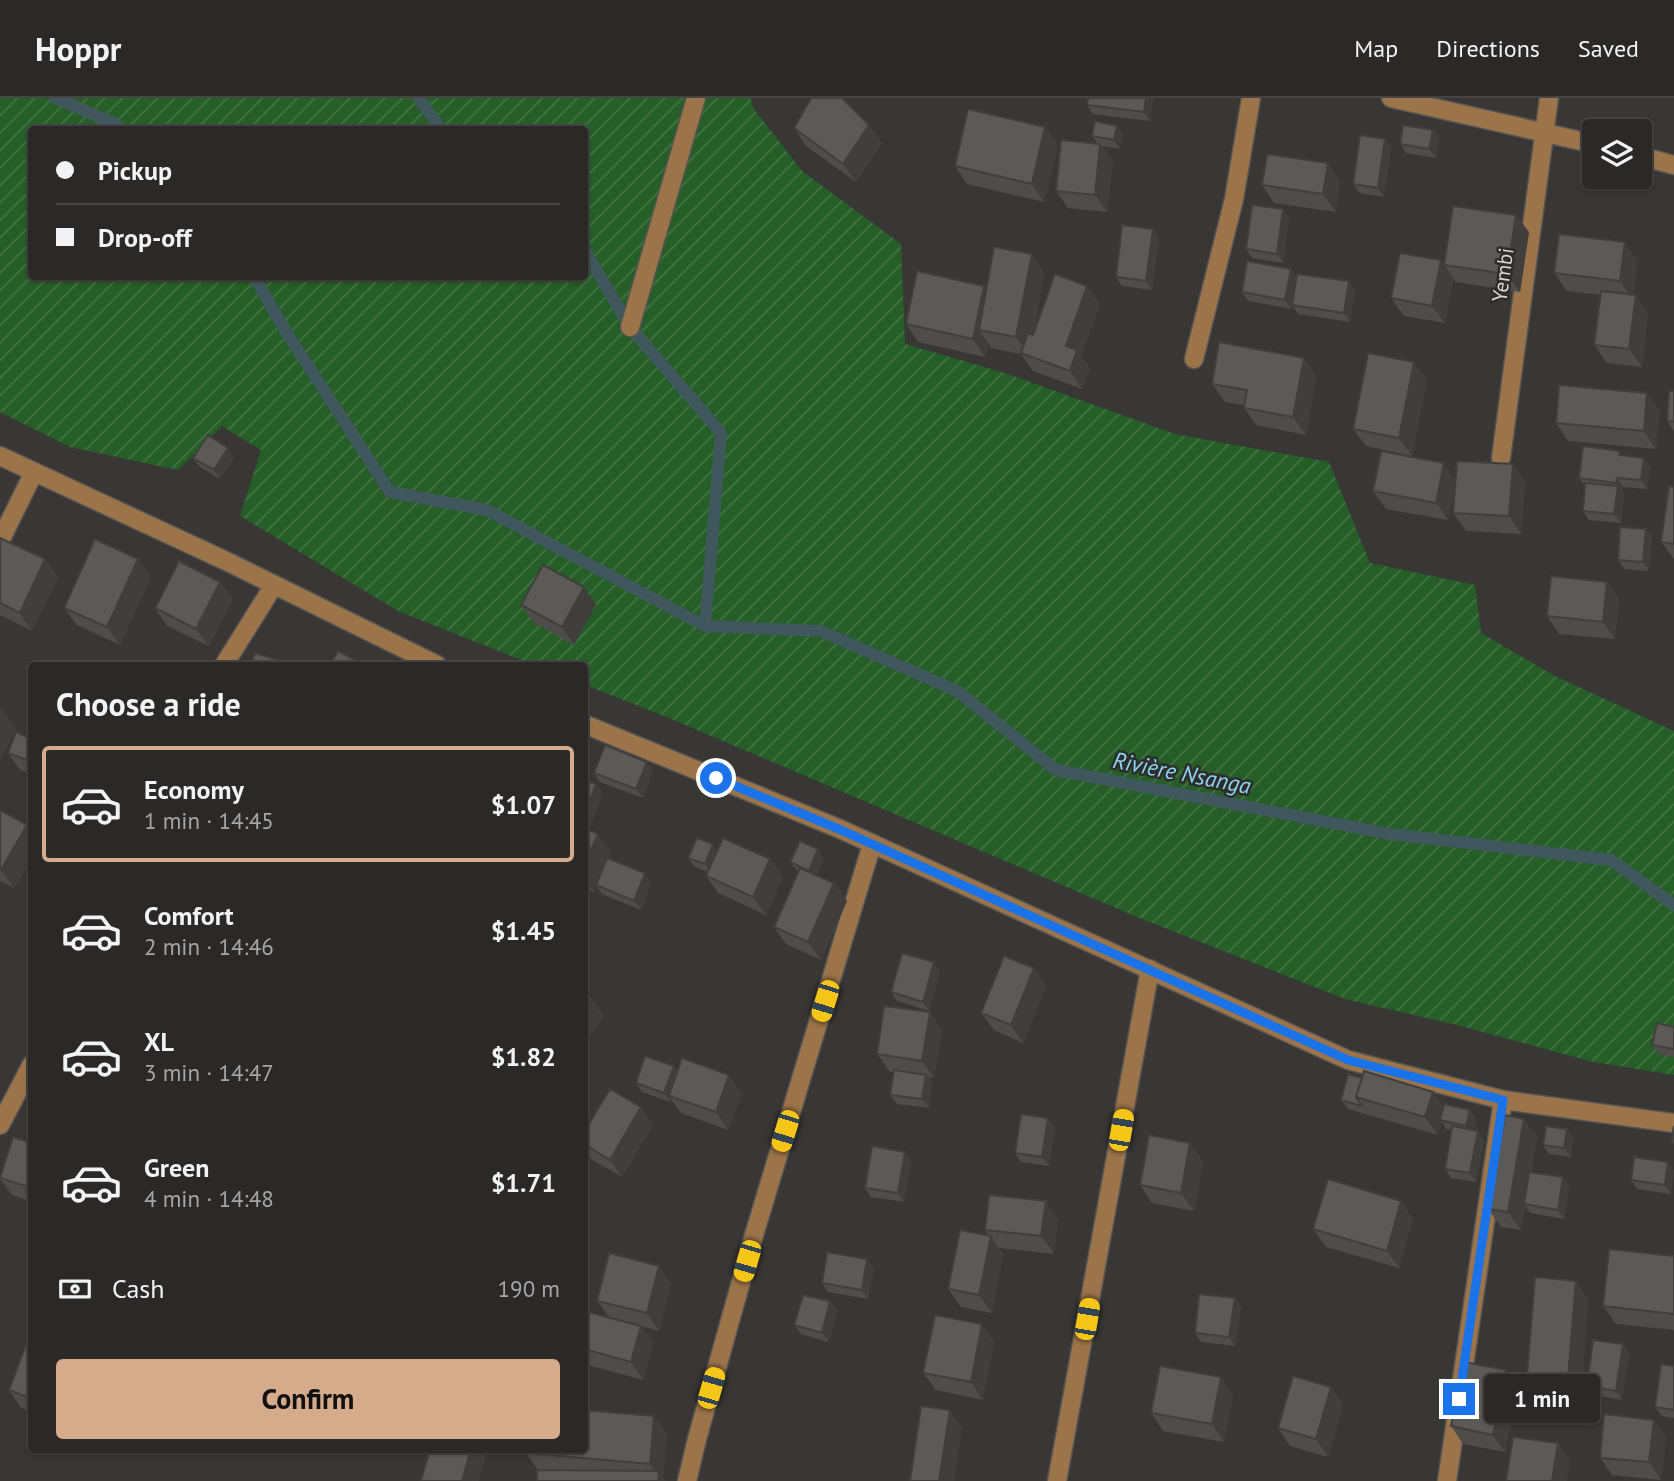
<!DOCTYPE html>
<meta charset="utf-8">
<style>
body{margin:0;font-family:"PT Sans",sans-serif;background:#363534;color:#f1f3f6;height:100vh;display:flex;flex-direction:column;font-size:26px;white-space:nowrap}
*{box-sizing:border-box;margin:0}
p{font-size:23px;color:#a5a6a8}
.icon{flex:none;width:38px;height:38px;fill:none;stroke:currentColor;stroke-width:2;stroke-linecap:round;stroke-linejoin:round}
.map{position:relative;flex:1;overflow:hidden}
.details{position:absolute;left:28px;top:564px;width:560px;height:791px;display:flex;flex-direction:column;background:#2a2928;border-radius:7px;box-shadow:0 2px 5px #0004,0 0 0 2px #464545}
.details>*{flex:none}
.hud{position:absolute;left:28px;top:28px;width:560px;height:154px;border-radius:7px;box-shadow:0 2px 5px #0004,0 0 0 2px #464545;display:grid;align-content:center;height:154px;padding:0 28px;background:#2a2928}
.tools{position:absolute;left:1582px;top:21px;display:grid;gap:14px}
.tools a{display:grid;place-items:center;width:70px;height:70px;border-radius:7px;background:#2a2928;box-shadow:0 2px 5px #0004,0 0 0 2px #464545;font-size:35px}
.end{position:absolute;width:32px;height:32px;margin:-16px;border:9px solid #1a73e8;background:#fff;box-shadow:0 0 0 4px #fff}
.from{border-radius:50%}
.bubble{position:absolute;height:49px;border-radius:7px;background:#2a2928;box-shadow:0 2px 5px #0004,0 0 0 2px #464545;font-size:23px;font-weight:700;line-height:49px;text-align:center}
.car{position:absolute;width:21px;height:42px;margin:-21px -10px;border-radius:9px;box-shadow:0 0 5px 2px #0007;background:linear-gradient(#f5c518 24%,#345 0 40%,#f5c518 0 76%,#345 0 86%,#f5c518 0)}
.hud b{display:flex;align-items:center;gap:24px;height:66px;font-size:26px}
.hud b+b{border-top:2px solid #464545}
.hud i{width:18px;height:18px;background:#f1f3f6}
ul{padding:0;list-style:none}
li{display:flex;align-items:center;gap:21px;height:116px;margin:0 14px 10px;padding:0 14px;border:4px solid transparent;border-radius:7px}
li div{flex:1}
li b{display:block;font-size:26px}
li em{font-style:normal;font-weight:700}
li.active{border-color:#d6ab8b}
li>.icon{width:63px;height:63px;stroke-width:1.5}
h2{padding:0 28px;font-size:32px;line-height:84px}
.pay{display:flex;align-items:center;gap:18px;height:77px;padding:0 28px;font-size:26px}
.pay p{margin-inline-start:auto}
.cta{display:flex;gap:14px;margin-top:auto;padding:14px 28px}
.cta a{flex:1;height:80px;border-radius:7px;background:#d6ab8b;color:#111;font-size:28px;font-weight:700;line-height:80px;text-align:center}
header{display:flex;align-items:center;gap:42px;box-sizing:border-box;height:98px;padding:0 35px;background:#2a2928;border-bottom:2px solid #464545}
header strong{font-size:33px}
nav{display:flex;gap:38px;margin-inline-start:auto;font-size:24px}
.map>svg:first-child{display:block}
.garden{fill:url(#garden-furrows);fill-rule:evenodd}
.lines{fill:none;stroke-linecap:round;stroke-linejoin:round}
.stream{stroke:#40575e;stroke-width:12}
.minor-casing{stroke:#555452;stroke-width:21}
.minor{stroke:#9c744a;stroke-width:18}
.wall{fill:#4f4d4c}
.shaded-wall{fill:#403f3e}
.building{fill:#5c5a58;stroke:#403f3e;stroke-width:2}
.route{stroke:#1a73e8;stroke-width:9}
.labels{text-anchor:middle;stroke-width:5;stroke-linejoin:round;paint-order:stroke}
.street-label{font-size:21px;fill:#d7d6d4;stroke:#2e2d2b}
.water-label{font-size:23px;font-style:italic;fill:#8bd6f2;stroke:#2e2d2b}
</style>
<header>
<strong>Hoppr</strong>
<nav><a>Map</a><a>Directions</a><a>Saved</a></nav>
</header>
<div class="map">
<svg width="1674" height="1383" viewBox="0 0 1674 1383">
<defs>
<pattern id="garden-furrows" width="10" height="10" patternUnits="userSpaceOnUse" patternTransform="scale(1.75)"><rect width="10" height="10" fill="#255e26"/><path d="M-1 1l2-2M0 10L10 0M9 11l2-2" fill="none" stroke="#447445"/></pattern>
</defs>
<rect width="100%" height="100%" fill="#383735"/>
<path class="garden" d="M0 0H750L754 11 802 73 901 146 905 246 1005 275 1175 336 1329 364 1370 465 1475 487 1481 535 1555 578 1674 633V977L1593 964 1457 927 1345 901 1137 819 669 620 585 587 584 567H534L398 513 240 418 261 352 222 328 178 372 70 349 0 314ZM32 32H584V178H32Z"/>
<g class="lines">
<path class="stream" d="M55 0 116 26 122 32
M418 0 442 32
M584 151 630 229 721 335 705 528
M254 178 283 229 390 394 487 412 705 528 821 533 957 593 1056 672 1390 736 1611 762 1674 807"/>
<defs>
<path id="minor" d="M1391 0 1594 46
M1640 58 1674 67
M630 229 696 0
M1194 261 1234 101 1251 0
M0 358 226 463 437 567
M1501 360 1549 0
M0 443 34 374
M224 567 274 487
M584 626 840 731 1348 962 1503 1002 1674 1025
M0 1027 32 966
M687 1383 697 1341 754 1137 872 746
M1057 1383 1150 871
M1447 1383 1503 1002"/>
</defs>
<use href="#minor" class="minor-casing"/>
<use href="#minor" class="minor"/>
</g>
<path class="wall" d="M1153 0 1150 23 1093 16 1087 7Z
M869 27 882 45 856 84 806 48 794 30Z
M1433 32 1439 41 1436 60 1406 55 1400 46Z
M1123 37 1120 51 1102 48 1113 63 1107 114 1068 110 1056 93 1097 45 1092 38Z
M1385 41 1391 50 1384 99 1359 95 1353 86Z
M1058 47 1044 104 967 86 955 68Z
M1340 83 1336 114 1274 105 1262 87Z
M1289 120 1283 165 1252 160 1246 151Z
M1529 134 1520 194 1456 184 1453 180 1445 225 1404 218 1391 200 1441 162 1444 166Z
M1159 140 1152 192 1122 188 1116 179Z
M1637 162 1633 197 1648 215 1642 269 1607 265 1594 247 1601 197 1567 193 1554 175Z
M1291 171 1296 178 1355 192 1350 224 1298 216 1292 207V211L1248 203 1242 194Z
M1044 174 1033 237 1100 206 1081 257 1090 270 1082 291 1033 273 1021 256 991 250 988 245 985 259 918 244 906 226 987 191Z
M1304 260 1316 278 1306 337 1256 327 1244 310V307L1225 304 1212 286Z
M1414 264 1427 282 1412 358 1366 348 1353 331Z
M1674 293V333L1667 323Z
M1660 312 1656 351 1568 343 1556 325Z
M1623 357 1644 360 1650 369 1647 391 1623 389V394H1622L1624 397 1621 425 1589 422 1583 413 1585 388 1579 380Z
M234 359 220 381 200 369 193 360Z
M1444 365 1455 382 1513 366 1525 384 1521 436 1466 433 1453 415 1455 390 1448 422 1386 411 1373 393Z
M1674 389V461L1661 444Z
M1646 431 1652 440 1649 473 1624 471 1618 462Z
M0 440 45 461 58 479 32 533 0 517Z
M151 479 120 547 77 527 64 510Z
M220 484 233 501 209 548 167 528 155 510Z
M1607 484 1619 501 1615 541 1559 536 1547 518Z
M521 507H596L574 547 534 525Z
M32 641V677L20 672 8 655Z
M653 673 643 700 600 684 594 675Z
M0 712 27 727 32 733V759L14 790 0 783Z
M584 730 611 754 608 761 651 784 641 812 602 796 596 788 594 794 584 790Z
M717 752 783 779 766 817 718 795 706 778 708 774 695 769 688 760Z
M824 760 817 777 834 785 847 803 821 862 786 846 774 829 798 774 790 764Z
M1034 870 1046 888 1023 945 994 932 981 915Z
M940 873 929 913 897 903 891 894Z
M930 914 942 932 934 980 928 979 932 986 929 1010 897 1006 890 997 894 974H890L877 956Z
M1674 929V959L1659 956 1652 947Z
M674 968 677 973 742 995 728 1032 681 1015 671 1001V1004L642 994 636 985Z
M1348 976 1443 1009 1470 1012 1476 1021 1474 1032 1484 1042 1476 1084 1451 1080 1445 1071 1452 1032 1446 1031 1442 1024 1438 1037 1348 1011 1341 1002Z
M641 1009 653 1027 622 1079 591 1061 584 1051V1034Z
M1055 1029 1049 1068 1021 1064 1015 1055Z
M1567 1031 1573 1040 1571 1059 1549 1056 1543 1047Z
M1537 1038 1531 1074 1563 1079 1569 1088 1564 1121 1530 1115 1525 1108 1521 1132 1501 1129 1488 1111Z
M32 1045V1104L12 1097 0 1081V1077Z
M1190 1045 1203 1063 1194 1113 1152 1105 1140 1087Z
M905 1054 911 1063 904 1104 871 1099 865 1090Z
M1668 1064 1671 1096 1637 1091 1631 1082Z
M1058 1121 1054 1156 999 1150 1003 1156 992 1215 961 1209 948 1191 989 1138 985 1132Z
M1413 1121 1399 1170 1326 1149 1313 1131Z
M1674 1158V1232L1616 1226 1603 1208Z
M874 1170 868 1201 828 1194 822 1185Z
M671 1186 659 1233 641 1228 653 1245 643 1282 584 1266V1213L609 1219 597 1203Z
M1588 1201 1581 1297 1539 1294 1527 1277Z
M830 1203 837 1212 829 1244 801 1236 794 1227Z
M1241 1209 1235 1248 1201 1244 1195 1235Z
M32 1230V1314L21 1310 9 1292Z
M994 1244 983 1302 936 1292 923 1275Z
M1623 1246 1629 1255 1622 1302 1593 1297 1587 1288Z
M1674 1268V1320L1662 1318 1655 1309Z
M1331 1289 1343 1307 1328 1359 1290 1348 1278 1330Z
M1518 1290 1505 1354 1463 1346 1451 1328Z
M1233 1297 1224 1344 1163 1333 1151 1315Z
M667 1336 663 1379 538 1372 526 1355Z
M1666 1339 1661 1382 1612 1377 1600 1360Z
M160 1351H177L176 1355Z"/>
<path class="shaded-wall" d="M1146 0H1153L1150 23 1144 14Z
M869 27 882 45 856 84 843 66Z
M1117 28 1123 37 1120 51 1114 42Z
M1045 29 1058 47 1044 104 1032 86Z
M1433 32 1439 41 1436 60 1429 51Z
M1385 41 1391 50 1384 99 1378 90Z
M1100 46 1113 63 1107 114 1095 97Z
M1328 65 1340 83 1336 114 1323 96Z
M1283 111 1289 120 1283 165 1277 156Z
M1516 117 1529 134 1520 194 1507 176Z
M1153 131 1159 140 1152 192 1146 183Z
M1625 144 1637 162 1633 201 1620 183Z
M1032 156 1044 174 1029 257 1016 239Z
M1441 162 1453 180 1445 225 1432 208Z
M1291 171 1298 180 1292 211 1285 202Z
M1349 183 1355 192 1350 224 1344 215Z
M984 188 997 206 979 232 988 245 985 259 973 241Z
M1087 188 1100 206 1081 257 1090 270 1082 291 1070 273 1066 248Z
M1636 197 1648 215 1642 269 1629 251Z
M1304 260 1316 278 1306 337 1293 319Z
M1414 264 1427 282 1412 358 1399 340Z
M1647 295 1660 312 1656 351 1644 333Z
M228 350 234 359 220 381 214 372Z
M1644 360 1650 369 1647 391 1641 382Z
M1444 365 1456 383 1448 422 1436 405Z
M1513 366 1525 384 1521 436 1509 418Z
M1617 380 1623 389V394L1616 385Z
M1618 388 1624 397 1621 425 1614 416Z
M1646 431 1652 440 1649 473 1643 464Z
M45 461 58 479 32 533 20 515Z
M138 461 151 479 120 547 107 529Z
M220 484 233 501 209 548 196 531Z
M1607 484 1619 501 1615 541 1603 524Z
M584 489 596 507 574 547 562 529Z
M3 612 16 630 0 663V620Z
M647 664 653 673 643 700 636 691Z
M596 686 603 695 590 730 584 723V719Z
M27 727 32 733V759L14 790 1 772Z
M598 736 611 754 594 794 584 780V768Z
M713 746 719 755 711 775 705 766Z
M818 751 824 760 815 782 809 773Z
M770 761 783 779 766 817 753 799Z
M645 775 651 784 641 812 634 803Z
M834 785 847 803 821 862 808 844Z
M934 864 940 873 929 913 923 904Z
M1034 870 1046 888 1023 945 1011 927Z
M592 901 604 919 584 948V912Z
M930 914 942 932 934 980 922 963Z
M674 968 680 977 669 998 671 1001V1004L664 995Z
M729 977 742 995 728 1032 716 1014Z
M926 977 932 986 929 1010 922 1001Z
M1433 994 1445 1012 1440 1022 1442 1024 1438 1037 1425 1019Z
M641 1009 653 1027 622 1079 610 1062Z
M1470 1012 1476 1021 1473 1037 1466 1028Z
M1048 1020 1055 1029 1049 1068 1042 1059Z
M1524 1021 1537 1038 1525 1106H1524L1525 1108 1521 1132 1508 1114Z
M1567 1031 1573 1040 1571 1059 1564 1050Z
M1478 1033 1484 1042 1476 1084 1470 1075Z
M1190 1045 1203 1063 1194 1113 1181 1095Z
M905 1054 911 1063 904 1104 898 1095Z
M1668 1064 1674 1073 1671 1096 1665 1087Z
M1563 1079 1569 1088 1564 1121 1558 1112Z
M1046 1103 1058 1121 1054 1156 1041 1138Z
M1401 1103 1413 1121 1399 1170 1387 1153Z
M991 1138 1003 1156 992 1215 979 1197Z
M867 1161 874 1170 868 1201 862 1192Z
M659 1168 671 1186 659 1233 647 1215Z
M1576 1183 1588 1201 1581 1297 1568 1280Z
M1235 1200 1241 1209 1235 1248 1229 1239Z
M830 1203 837 1212 829 1244 822 1235Z
M982 1226 994 1244 983 1302 971 1284Z
M641 1228 653 1245 643 1282 631 1264Z
M1623 1246 1629 1255 1622 1302 1616 1293Z
M1506 1272 1518 1290 1505 1354 1493 1337Z
M1221 1279 1233 1297 1224 1344 1212 1326Z
M1331 1289 1343 1307 1328 1359 1316 1341Z
M950 1312 962 1330 954 1383H939Z
M654 1318 667 1336 663 1379 666 1383H658V1379L650 1366Z
M1654 1322 1666 1339 1661 1382 1649 1364Z
M1558 1345 1570 1363 1567 1383H1552Z
M471 1351H488L479 1383H462Z"/>
<path class="building" d="M811 0H842L869 27 843 66 794 30Z
M1088 0H1146L1144 14 1087 7Z
M968 11 1045 29 1032 86 955 68Z
M1095 23 1117 28 1114 42 1092 38Z
M1403 27 1433 32 1429 51 1400 46Z
M1360 37 1385 41 1378 90 1353 86Z
M1061 42 1100 46 1095 97 1056 93Z
M1267 56 1328 65 1323 96 1262 87Z
M1252 107 1283 111 1277 156 1246 151Z
M1453 108 1516 117 1507 176 1444 167Z
M1122 127 1153 131 1146 183 1116 179Z
M1559 136 1625 144 1620 183 1554 175Z
M994 149 1032 156 1016 239 979 232Z
M1400 155 1441 162 1432 208 1391 200Z
M1247 163 1291 171 1285 202 1242 194Z
M917 173 984 188 973 241 906 226Z
M1055 176 1087 188 1066 248 1077 252 1070 273 1021 255 1028 235 1033 237Z
M1297 176 1349 183 1344 215 1292 207Z
M1601 193 1636 197 1629 251 1594 247Z
M1219 244 1304 260 1293 319 1244 310 1247 292 1212 286Z
M1368 255 1414 264 1399 340 1353 331Z
M1559 287 1647 295 1644 333 1556 325Z
M1669 293H1674V324L1667 323Z
M208 337 228 350 214 372 193 360Z
M1583 348 1620 353 1619 357 1644 360 1641 382 1617 380 1616 385 1579 380Z
M1381 353 1444 365 1436 405 1373 393Z
M1457 363 1513 366 1509 418 1453 415Z
M1585 385 1618 388 1614 416 1583 413Z
M1669 388 1674 389V446L1661 444Z
M1620 429 1646 431 1643 464 1618 462Z
M0 440 45 461 20 515 0 505Z
M95 441 138 461 107 529 64 510Z
M179 463 220 484 196 531 155 510Z
M543 467 584 489 562 529 521 507Z
M1551 478 1607 484 1603 524 1547 518Z
M338 553 365 567H330Z
M255 555 294 567H251Z
M0 611 3 612 0 620Z
M16 634 32 641V664L8 655Z
M605 647 647 664 636 691 594 675Z
M584 682 596 686 584 719Z
M0 712 27 727 1 772H0Z
M584 730 598 736 584 768Z
M697 740 713 746 705 766 688 760Z
M723 740 770 761 753 799 706 778Z
M800 743 818 751 809 773 790 764Z
M607 760 645 775 634 803 596 787Z
M800 770 834 785 808 844 774 829Z
M902 855 934 864 923 904 891 894Z
M1004 858 1034 870 1011 927 981 915Z
M584 896 592 901 584 912Z
M884 908 930 914 922 963 877 956Z
M1657 925 1674 929V951L1652 947Z
M645 958 674 968 664 995 636 985Z
M682 960 729 977 716 1014 669 998Z
M894 972 926 977 922 1001 890 997Z
M1364 973 1433 994 1425 1019 1356 999Z
M1348 976 1362 980 1356 999 1362 1008 1341 1002Z
M610 991 641 1009 610 1062 584 1046V1034Z
M1444 1006 1470 1012 1466 1028 1440 1022Z
M1021 1016 1048 1020 1042 1059 1015 1055Z
M1505 1017 1524 1021 1508 1114 1488 1111Z
M1452 1028 1478 1033 1470 1075 1445 1071Z
M1546 1028 1567 1031 1564 1050 1543 1047Z
M1674 1028V1045H1671Z
M1149 1037 1190 1045 1181 1095 1140 1087Z
M13 1039 32 1045V1090L0 1080Z
M872 1048 905 1054 898 1095 865 1090Z
M1634 1059 1668 1064 1665 1087 1631 1082Z
M1529 1074 1563 1079 1558 1112 1524 1106Z
M1328 1081 1401 1103 1387 1153 1313 1131Z
M989 1097 1046 1103 1041 1138 985 1132Z
M960 1132 991 1138 979 1197 948 1191Z
M1609 1151 1674 1158V1216L1603 1208Z
M827 1154 867 1161 862 1192 822 1185Z
M609 1155 659 1168 647 1215 597 1203Z
M1535 1179 1576 1183 1568 1280 1527 1277Z
M1199 1196 1235 1200 1229 1239 1195 1235Z
M803 1197 830 1203 822 1235 794 1227Z
M584 1213 641 1228 631 1264 584 1251Z
M935 1217 982 1226 971 1284 923 1275Z
M32 1230V1301L9 1292Z
M1593 1242 1623 1246 1616 1293 1587 1288Z
M1464 1264 1506 1272 1493 1337 1451 1328Z
M1661 1266 1674 1268V1312L1655 1309Z
M1160 1268 1221 1279 1212 1326 1151 1315Z
M1293 1278 1331 1289 1316 1341 1278 1330Z
M921 1308 950 1312 939 1383H910Z
M584 1312 654 1318 650 1366 526 1355 527 1351H584Z
M1604 1316 1654 1322 1649 1364 1600 1360Z
M1513 1339 1558 1345 1552 1383H1506Z
M430 1351H471L462 1383H421Z
M537 1372 659 1373 658 1383H537Z"/>
<g class="lines">
<path class="route" d="M716 680 841 732 1348 962 1503 1002 1459 1301"/>
</g>
<g class="labels">
<g class="street-label">
<text transform="translate(1503 177) rotate(-82)" y="7">Yembi</text>
</g>
<g class="water-label">
<text transform="translate(1182 675) rotate(11)" y="8">Rivière Nsanga</text>
</g>
</g>
</svg>
<div class="tools">
<a><svg class="icon" aria-label="layers" viewBox="0 0 24 24"><path d="M12 4l9 5-9 5-9-5zM3 14l9 5 9-5"/></svg></a>
</div>
<i class="end from" style="left:716px;top:680px"></i>
<i class="end" style="left:1459px;top:1301px"></i>
<div class="bubble" style="left:1484px;top:1276px;width:116px">1 min</div>
<i class="car" style="left:825px;top:903px;rotate:197deg"></i>
<i class="car" style="left:1121px;top:1032px;rotate:10deg"></i>
<i class="car" style="left:785px;top:1033px;rotate:197deg"></i>
<i class="car" style="left:747px;top:1163px;rotate:196deg"></i>
<i class="car" style="left:1087px;top:1221px;rotate:10deg"></i>
<i class="car" style="left:711px;top:1290px;rotate:16deg"></i>
<div class="hud">
<b><i class="from"></i>Pickup</b>
<b><i></i>Drop-off</b>
</div>
<section class="details">
<h2>Choose a ride</h2>
<ul>
<li class="active"><svg class="icon" aria-label="car" viewBox="0 0 24 24"><path d="M5 17H2v-5l4-1 3-4h7l3 4 3 1v5h-3M9 17h6M6 11h13"/><circle cx="7" cy="17" r="2"/><circle cx="17" cy="17" r="2"/></svg><div><b>Economy</b><p>1 min · 14:45</p></div><em>$1.07</em></li>
<li><svg class="icon" aria-label="car" viewBox="0 0 24 24"><path d="M5 17H2v-5l4-1 3-4h7l3 4 3 1v5h-3M9 17h6M6 11h13"/><circle cx="7" cy="17" r="2"/><circle cx="17" cy="17" r="2"/></svg><div><b>Comfort</b><p>2 min · 14:46</p></div><em>$1.45</em></li>
<li><svg class="icon" aria-label="car" viewBox="0 0 24 24"><path d="M5 17H2v-5l4-1 3-4h7l3 4 3 1v5h-3M9 17h6M6 11h13"/><circle cx="7" cy="17" r="2"/><circle cx="17" cy="17" r="2"/></svg><div><b>XL</b><p>3 min · 14:47</p></div><em>$1.82</em></li>
<li><svg class="icon" aria-label="car" viewBox="0 0 24 24"><path d="M5 17H2v-5l4-1 3-4h7l3 4 3 1v5h-3M9 17h6M6 11h13"/><circle cx="7" cy="17" r="2"/><circle cx="17" cy="17" r="2"/></svg><div><b>Green</b><p>4 min · 14:48</p></div><em>$1.71</em></li>
</ul>
<div class="pay"><svg class="icon" aria-label="cash" viewBox="0 0 24 24"><path d="M3 7h18v10H3z"/><circle cx="12" cy="12" r="2"/></svg>Cash<p>190 m</p></div>
<div class="cta"><a>Confirm</a></div>
</section>
</div>
